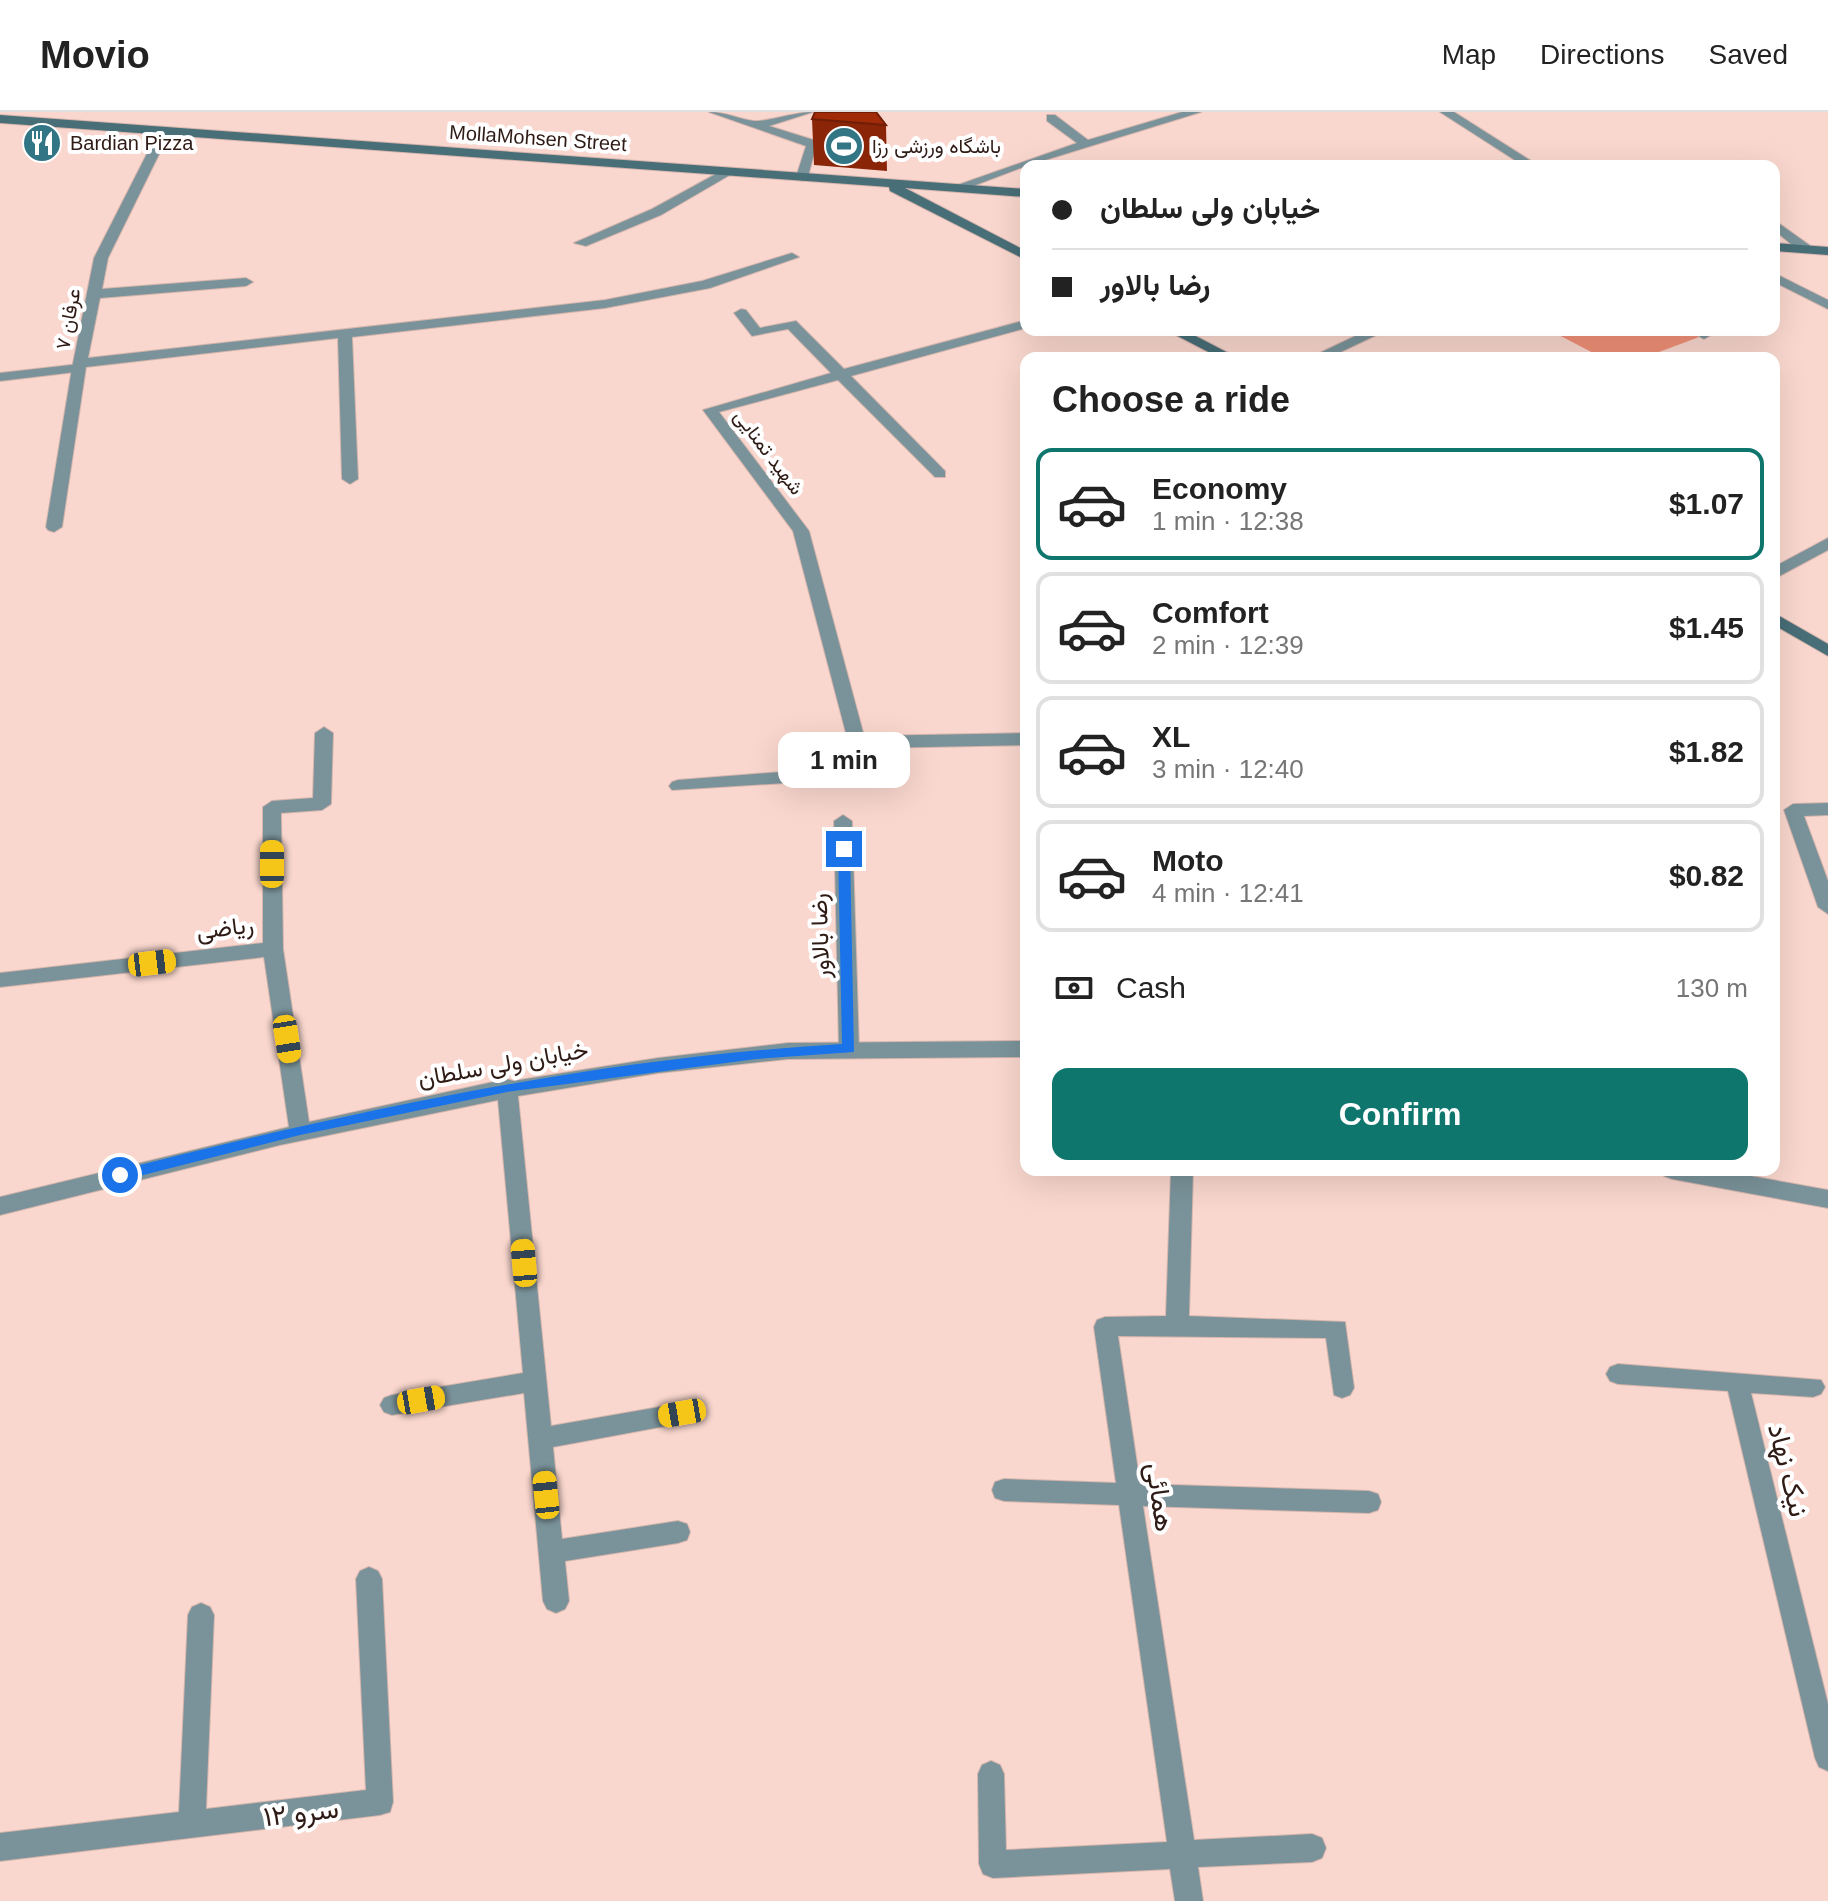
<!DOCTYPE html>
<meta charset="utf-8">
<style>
body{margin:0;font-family:Helvetica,Vazirmatn,sans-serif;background:#f2f2f2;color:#222;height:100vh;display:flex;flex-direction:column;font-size:30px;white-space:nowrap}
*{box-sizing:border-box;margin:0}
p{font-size:26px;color:#767676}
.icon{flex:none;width:44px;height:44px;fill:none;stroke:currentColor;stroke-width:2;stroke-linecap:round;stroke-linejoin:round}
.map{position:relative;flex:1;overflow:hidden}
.side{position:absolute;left:1020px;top:240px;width:760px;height:824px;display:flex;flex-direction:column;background:#fff;border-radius:16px;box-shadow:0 8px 32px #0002}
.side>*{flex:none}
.hud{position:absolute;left:1020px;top:48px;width:760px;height:176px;border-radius:16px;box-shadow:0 8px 32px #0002;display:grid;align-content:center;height:176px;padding:0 32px;background:#fff}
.end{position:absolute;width:36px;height:36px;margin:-18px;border:10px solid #1a73e8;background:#fff;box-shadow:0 0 0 4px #fff}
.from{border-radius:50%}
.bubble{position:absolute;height:56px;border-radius:16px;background:#fff;box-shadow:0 8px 32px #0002;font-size:26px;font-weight:600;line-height:56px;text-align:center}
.car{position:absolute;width:24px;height:48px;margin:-24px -12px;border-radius:10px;box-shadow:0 0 6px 2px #0007;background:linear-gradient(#f5c518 24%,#345 0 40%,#f5c518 0 76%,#345 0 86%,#f5c518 0)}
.hud b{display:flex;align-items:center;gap:28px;height:76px;font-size:30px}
.hud b+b{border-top:2px solid #e0e0e0}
.hud i{width:20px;height:20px;background:#222}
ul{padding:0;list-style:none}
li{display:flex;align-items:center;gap:24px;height:112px;margin:0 16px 12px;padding:0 16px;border:4px solid #e0e0e0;border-radius:16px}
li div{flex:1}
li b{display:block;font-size:30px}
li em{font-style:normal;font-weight:600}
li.current{border-color:#0f766e}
li>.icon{width:72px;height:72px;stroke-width:1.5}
h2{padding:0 32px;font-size:36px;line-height:96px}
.pay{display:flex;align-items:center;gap:20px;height:88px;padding:0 32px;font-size:30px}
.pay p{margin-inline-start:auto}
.button{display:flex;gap:16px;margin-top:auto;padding:16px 32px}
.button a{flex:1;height:92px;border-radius:16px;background:#0f766e;color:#fff;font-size:32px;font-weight:600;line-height:92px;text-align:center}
header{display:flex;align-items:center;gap:48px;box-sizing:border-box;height:112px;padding:0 40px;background:#fff;border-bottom:2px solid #e0e0e0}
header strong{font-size:38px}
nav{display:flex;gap:44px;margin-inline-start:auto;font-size:28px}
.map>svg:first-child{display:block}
.green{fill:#f09077}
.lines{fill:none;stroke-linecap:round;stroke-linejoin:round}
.lane-casing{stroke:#d5b5ad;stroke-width:2}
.street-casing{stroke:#d5b5ad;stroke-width:2}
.secondary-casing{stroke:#d5b5ad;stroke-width:2}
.lane{fill:#7a939a;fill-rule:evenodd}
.street{fill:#7a939a;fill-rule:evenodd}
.secondary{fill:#486e77;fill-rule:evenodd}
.wall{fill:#8a2508}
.building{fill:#a12b09;stroke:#711e06;stroke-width:2}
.route{fill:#1a73e8}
.labels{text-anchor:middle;stroke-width:8;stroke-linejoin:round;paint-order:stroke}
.far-street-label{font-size:20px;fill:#2f1b16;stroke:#fff}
.far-poi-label{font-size:20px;fill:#2f1b16;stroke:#fff;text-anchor:start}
.street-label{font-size:24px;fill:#2f1b16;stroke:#fff}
.near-street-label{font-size:28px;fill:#2f1b16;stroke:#fff}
</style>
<header>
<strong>Movio</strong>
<nav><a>Map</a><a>Directions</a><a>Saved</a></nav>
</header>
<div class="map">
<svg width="1828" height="1789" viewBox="0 0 1828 1789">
<rect width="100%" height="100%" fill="#f9d7ce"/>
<path class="green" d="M1549 218H1718L1643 246H1603Z"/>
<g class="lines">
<defs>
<path id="lane" d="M1182 0H1201L1026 54 960 79 949 76 1077 31 1047 9V3H1055L1088 28Z
M1688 218H1705L1711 223 1704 227Z
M79 252 84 253V259L0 269V261Z
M843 703 852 709 859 937 856 942H842L839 937 834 709Z"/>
<path id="street" d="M709 0C726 0 738 7 754 9 766 10 795 0 813 0L769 14 817 29 808 65 802 69 796 65 806 34Z
M1440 0H1454L1539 54H1524Z
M164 16 170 20 108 146 102 177 246 166 253 170 246 174 100 186 88 246 605 188 702 169 792 141 799 145 710 176 605 196 352 225 358 367 350 372 342 367 338 226 86 255 62 415 54 420 48 418 46 415 72 256 94 146 158 20Z
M725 57 735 60 661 103 586 134 574 131 652 97Z
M1774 108 1812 135V141H1802L1774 118Z
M1774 161 1828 188V197L1774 170Z
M741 197 746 198 760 216 796 209 844 257 1026 208V216L851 264 945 359V365H935L838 268 719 300 809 419 864 624 1026 621V633L823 637 826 663 817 669 672 678 669 674 672 670 678 668 807 658 804 631 807 627 847 625 793 419 703 298 831 261 788 217 752 224 734 201Z
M1368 218H1387L1328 246H1309Z
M1828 426V438L1774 467V455Z
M324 615 333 621 331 692 322 698 281 701 283 837 309 1010 507 967 513 969 658 946 788 931 1026 929V945L788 947 658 961 518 984 551 1314 682 1291 690 1294 694 1301 690 1308 682 1311 553 1335 562 1427 678 1409 687 1412 690 1420 687 1428 678 1431 565 1449 569 1489 565 1497 556 1501 547 1497 543 1489 524 1281 392 1303 384 1300 380 1293 384 1286 392 1283 523 1261 498 988 280 1033 0 1103V1085L289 1015 264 845 0 875V861L263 831V695L272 689 313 686 315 621Z
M1828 691V703L1804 704 1828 769V802L1818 795 1784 698 1793 692Z
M1171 1058H1193L1189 1204 1345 1210 1354 1276 1350 1283 1342 1286 1334 1283 1326 1226 1118 1224 1140 1372 1369 1379 1378 1382 1381 1390 1378 1398 1369 1401 1143 1394 1194 1728 1312 1722 1322 1726 1326 1736 1322 1746 1312 1750 1198 1755 1203 1789H1175L1170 1757 993 1766 983 1762 979 1752 978 1662 982 1653 991 1649 1000 1653 1004 1662 1006 1738 1167 1730 1119 1393 1004 1389 995 1386 992 1378 995 1370 1004 1367 1116 1371 1094 1215 1097 1208 1105 1205 1166 1204Z
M1661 1058H1718L1828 1078V1096L1672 1067 1664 1064Z
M1618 1252 1821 1268 1825 1275 1821 1282 1813 1285 1751 1281 1828 1592V1659L1819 1655 1815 1646 1728 1279 1618 1272 1610 1269 1606 1262 1610 1255Z
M369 1455 378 1459 382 1467 393 1690 390 1700 380 1703 0 1749V1721L179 1700 188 1503 192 1495 201 1491 210 1495 214 1503 206 1697 366 1678 356 1467 360 1459Z"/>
<path id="secondary" d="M0 3 1026 77V85L905 76 1026 139V148L890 79 889 75 0 11Z
M1774 131 1828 135V143L1774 139Z
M1166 218H1184L1238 246H1220Z
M1774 501 1828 532V544L1774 513Z"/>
</defs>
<use href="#lane" class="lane-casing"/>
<use href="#street" class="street-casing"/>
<use href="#secondary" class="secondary-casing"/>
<use href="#lane" class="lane"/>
<use href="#street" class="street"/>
<use href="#secondary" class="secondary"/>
</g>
<path class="wall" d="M812 7 886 13 887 59 814 53Z"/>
<path class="building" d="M815 0H876L886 13 812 7Z"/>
<path class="route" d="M844 733 850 737 854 940 756 947 507 980 300 1023 120 1069 113 1063 120 1058C358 998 597 946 842 932L838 737Z"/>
<defs>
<symbol id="restaurant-disc" viewBox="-11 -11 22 22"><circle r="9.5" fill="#327685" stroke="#fff"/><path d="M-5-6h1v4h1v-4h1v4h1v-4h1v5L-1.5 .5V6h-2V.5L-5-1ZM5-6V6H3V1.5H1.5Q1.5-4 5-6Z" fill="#fff"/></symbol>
<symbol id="stadium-disc" viewBox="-11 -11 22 22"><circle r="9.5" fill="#327685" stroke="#fff"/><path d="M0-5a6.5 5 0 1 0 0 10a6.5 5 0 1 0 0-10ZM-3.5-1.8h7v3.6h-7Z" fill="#fff"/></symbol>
</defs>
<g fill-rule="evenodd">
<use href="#restaurant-disc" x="20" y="9" width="44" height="44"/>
<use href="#stadium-disc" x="822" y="12" width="44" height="44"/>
</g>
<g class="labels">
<g class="far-street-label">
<text transform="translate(538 26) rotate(4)" y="7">MollaMohsen Street</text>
<text transform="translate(68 207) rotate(-79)" y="7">عرفان ۷</text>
<text transform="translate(769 340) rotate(53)" y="7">شهید تمنایی</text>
</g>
<g class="far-poi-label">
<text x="70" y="38">Bardian Pizza</text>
<text x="872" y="41">باشگاه ورزشی رزا</text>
</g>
<g class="street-label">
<text transform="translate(225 816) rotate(-7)" y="8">ریاضی</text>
<text transform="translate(820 824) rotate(-92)" y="8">رضا بالاور</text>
<text transform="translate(503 952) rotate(-10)" y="8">خیابان ولی سلطان</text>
</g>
<g class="near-street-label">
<text transform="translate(1789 1358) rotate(76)" y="10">نیک نهاد</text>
<text transform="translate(1161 1385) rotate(82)" y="10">همائی</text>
<text transform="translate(301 1700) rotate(-7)" y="10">سرو ۱۲</text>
</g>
</g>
</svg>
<i class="end from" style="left:120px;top:1063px"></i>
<i class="end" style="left:844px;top:737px"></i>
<div class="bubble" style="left:778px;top:620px;width:132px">1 min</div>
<i class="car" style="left:272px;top:752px;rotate:0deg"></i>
<i class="car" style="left:152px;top:851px;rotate:83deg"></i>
<i class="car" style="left:287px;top:927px;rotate:171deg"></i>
<i class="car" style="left:524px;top:1151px;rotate:355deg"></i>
<i class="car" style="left:421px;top:1288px;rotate:80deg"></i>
<i class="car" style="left:682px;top:1301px;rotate:260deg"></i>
<i class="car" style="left:546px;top:1383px;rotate:354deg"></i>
<div class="hud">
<b><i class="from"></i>خیابان ولی سلطان</b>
<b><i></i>رضا بالاور</b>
</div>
<section class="side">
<h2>Choose a ride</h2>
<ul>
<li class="current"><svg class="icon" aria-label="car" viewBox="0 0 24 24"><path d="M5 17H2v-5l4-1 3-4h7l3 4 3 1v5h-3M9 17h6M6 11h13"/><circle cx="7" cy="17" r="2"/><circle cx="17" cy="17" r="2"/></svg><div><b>Economy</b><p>1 min · 12:38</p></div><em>$1.07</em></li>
<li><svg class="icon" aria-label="car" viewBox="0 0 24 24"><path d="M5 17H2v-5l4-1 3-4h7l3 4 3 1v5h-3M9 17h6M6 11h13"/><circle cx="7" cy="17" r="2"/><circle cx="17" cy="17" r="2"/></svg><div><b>Comfort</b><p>2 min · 12:39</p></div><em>$1.45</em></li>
<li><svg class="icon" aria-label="car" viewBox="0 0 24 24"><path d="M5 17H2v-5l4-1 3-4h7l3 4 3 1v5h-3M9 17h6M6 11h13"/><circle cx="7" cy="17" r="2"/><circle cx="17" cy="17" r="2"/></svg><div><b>XL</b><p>3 min · 12:40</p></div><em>$1.82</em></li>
<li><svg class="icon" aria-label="car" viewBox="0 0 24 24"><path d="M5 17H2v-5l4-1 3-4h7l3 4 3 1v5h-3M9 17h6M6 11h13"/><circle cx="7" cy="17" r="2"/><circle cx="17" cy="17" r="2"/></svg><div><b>Moto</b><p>4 min · 12:41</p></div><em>$0.82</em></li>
</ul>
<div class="pay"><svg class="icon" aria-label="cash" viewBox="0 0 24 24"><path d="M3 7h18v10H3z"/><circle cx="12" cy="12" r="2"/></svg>Cash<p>130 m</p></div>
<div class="button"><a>Confirm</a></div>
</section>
</div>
